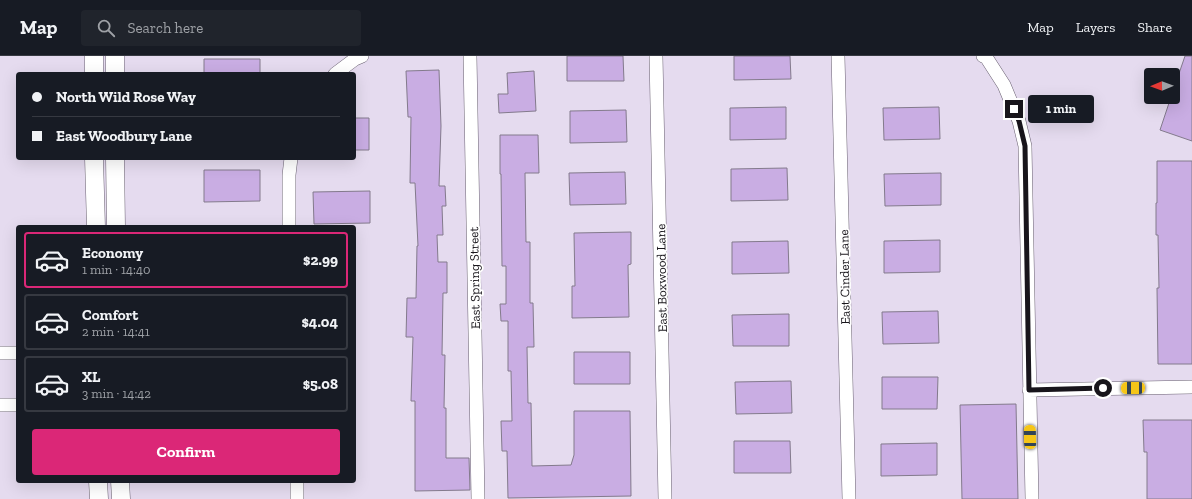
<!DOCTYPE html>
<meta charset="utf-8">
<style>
body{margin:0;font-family:"Zilla Slab",serif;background:#20242c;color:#f1f3f6;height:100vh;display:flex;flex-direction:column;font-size:15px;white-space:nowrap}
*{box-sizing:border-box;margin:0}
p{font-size:13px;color:#9ea1a6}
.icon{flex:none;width:22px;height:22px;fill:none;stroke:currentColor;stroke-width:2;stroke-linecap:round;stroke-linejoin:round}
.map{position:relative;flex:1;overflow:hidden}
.details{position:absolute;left:16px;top:169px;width:340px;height:258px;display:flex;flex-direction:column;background:#171b24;border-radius:4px;box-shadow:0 4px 16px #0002}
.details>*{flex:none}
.guide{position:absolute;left:16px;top:16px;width:340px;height:88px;border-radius:4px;box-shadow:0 4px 16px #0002;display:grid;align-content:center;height:88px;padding:0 16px;background:#171b24}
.needle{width:26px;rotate:269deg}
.fabs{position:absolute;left:1144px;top:12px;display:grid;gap:8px}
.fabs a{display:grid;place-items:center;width:36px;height:36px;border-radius:4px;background:#171b24;box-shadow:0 4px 16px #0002;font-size:20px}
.end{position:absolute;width:18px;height:18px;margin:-9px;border:5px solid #18151b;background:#fff;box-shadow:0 0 0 2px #fff}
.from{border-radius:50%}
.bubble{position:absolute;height:28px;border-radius:4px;background:#171b24;box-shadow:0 4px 16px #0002;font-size:13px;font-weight:700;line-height:28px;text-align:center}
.car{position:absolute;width:12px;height:24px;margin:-12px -6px;border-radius:5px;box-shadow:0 0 3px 1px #0007;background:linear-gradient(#f5c518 24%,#345 0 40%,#f5c518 0 76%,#345 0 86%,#f5c518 0)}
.guide b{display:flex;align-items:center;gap:14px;height:38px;font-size:15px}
.guide b+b{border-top:1px solid #363941}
.guide i{width:10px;height:10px;background:#f1f3f6}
ul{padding:7px 0 0;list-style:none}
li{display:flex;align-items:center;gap:12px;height:56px;margin:0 8px 6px;padding:0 8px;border:2px solid #363941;border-radius:4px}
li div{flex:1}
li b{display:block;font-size:15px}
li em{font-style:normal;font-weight:700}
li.on{border-color:#db2777}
li>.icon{width:36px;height:36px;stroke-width:1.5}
.button{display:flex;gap:8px;margin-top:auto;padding:8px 16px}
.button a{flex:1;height:46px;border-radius:4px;background:#db2777;color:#fff;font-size:16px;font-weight:700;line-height:46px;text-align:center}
header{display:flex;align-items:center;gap:24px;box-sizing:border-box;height:56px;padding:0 20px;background:#171b24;border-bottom:1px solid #363941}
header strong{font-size:19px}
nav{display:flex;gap:22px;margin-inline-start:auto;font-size:14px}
.search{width:280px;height:36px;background:#20242c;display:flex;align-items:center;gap:10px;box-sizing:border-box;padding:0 14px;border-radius:4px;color:#9ea1a6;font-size:15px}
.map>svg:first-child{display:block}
.building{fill:#c9ade3;stroke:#837a8c}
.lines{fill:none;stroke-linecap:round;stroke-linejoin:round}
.street-casing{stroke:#696071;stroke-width:14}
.secondary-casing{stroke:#696071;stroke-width:19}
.street{stroke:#fff;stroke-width:13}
.secondary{stroke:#fff;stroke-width:18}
.route{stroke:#18151b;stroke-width:5}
.labels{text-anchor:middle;stroke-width:3.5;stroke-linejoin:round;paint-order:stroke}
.street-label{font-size:13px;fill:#18151b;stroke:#fff}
</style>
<header>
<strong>Map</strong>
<div class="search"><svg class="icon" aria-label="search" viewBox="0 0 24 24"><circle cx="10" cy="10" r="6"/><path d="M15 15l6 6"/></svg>Search here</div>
<nav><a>Map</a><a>Layers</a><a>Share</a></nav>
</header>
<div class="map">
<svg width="1192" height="443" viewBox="0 0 1192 443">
<rect width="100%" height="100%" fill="#e5dbef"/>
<path class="building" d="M567 0H623L624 25H567Z
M734 0H790L791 23 734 24Z
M1185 0H1192V85L1160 74 1171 41H1173V35Z
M204 3H260V18H204Z
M439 14 441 70 439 130H445L446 150H442L443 179H437L438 206H447V237H443L442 299H445L444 352H446V402H469L470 434 415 435V345H411L413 281H406L407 242H416L417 190H418L415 127H410L411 61H408L406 15Z
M534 15 536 55 499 57 498 38H508L507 17Z
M786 51V83L730 84V52Z
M939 51 940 83 884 84 883 52Z
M626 54 627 86 570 87V55Z
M354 62H369V94H354Z
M500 79H538L539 117H525L526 186H530V247H533L534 291H527L528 347H531L532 410 571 409 574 399V355H630L631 440 508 442 507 395H502L501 365H512L511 315H508V265H501L500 248H506V210H502L501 118H500Z
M1157 105H1192V308H1158L1157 232H1159L1158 179H1156V147H1157Z
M787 112 788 144 731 145V113Z
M204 114H260V145L204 146Z
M625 116 626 148 570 149 569 117Z
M941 117V149L885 150 884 118Z
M370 135V167L314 168 313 136Z
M631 176V208L628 209 629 261 572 262V230H575L574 177Z
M940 184V216L884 217V185Z
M788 185 789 217 732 218V186Z
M938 255 939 287 883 288 882 256Z
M789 258V290H733L732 259Z
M574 296H630V328H574Z
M882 321H938L937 353H882Z
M791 325 792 357 736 358 735 326Z
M1016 348 1018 443H962L960 349Z
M1143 364H1192V443H1147V396H1144Z
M734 385H790L791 417H734Z
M937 387V419L881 420V388Z"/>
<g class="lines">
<defs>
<path id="street" d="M470 0 478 443
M656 0 665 443
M838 0 849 443
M983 0 986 1 1004 29 1019 65 1025 90 1032 443
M335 18 355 3 362 0
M289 171V119L291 102
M0 297H18
M1029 334 1192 331
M0 349H18
M297 443V425"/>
<path id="secondary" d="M94 18V0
M115 18V0
M94 102 96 171
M115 102 116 171
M98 425 99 443
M120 425 121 443"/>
</defs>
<use href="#street" class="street-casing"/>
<use href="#secondary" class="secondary-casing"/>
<use href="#street" class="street"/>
<use href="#secondary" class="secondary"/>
</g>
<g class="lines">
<path class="route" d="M1014 53 1019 65 1025 90 1029 334 1103 332"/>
</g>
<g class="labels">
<g class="street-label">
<text transform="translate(844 221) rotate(-91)" y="5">East Cinder Lane</text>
<text transform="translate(474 222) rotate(-91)" y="5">East Spring Street</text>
<text transform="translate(661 222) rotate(-91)" y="5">East Boxwood Lane</text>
</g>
</g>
</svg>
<div class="fabs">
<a><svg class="needle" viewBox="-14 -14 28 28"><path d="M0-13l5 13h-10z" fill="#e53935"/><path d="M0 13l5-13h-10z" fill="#9ea1a6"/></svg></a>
</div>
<i class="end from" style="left:1103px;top:332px"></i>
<i class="end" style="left:1014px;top:53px"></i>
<div class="bubble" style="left:1028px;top:39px;width:66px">1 min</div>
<i class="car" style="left:1133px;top:332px;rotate:269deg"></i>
<i class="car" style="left:1030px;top:381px;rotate:359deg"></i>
<div class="guide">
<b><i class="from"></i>North Wild Rose Way</b>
<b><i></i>East Woodbury Lane</b>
</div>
<section class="details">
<ul>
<li class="on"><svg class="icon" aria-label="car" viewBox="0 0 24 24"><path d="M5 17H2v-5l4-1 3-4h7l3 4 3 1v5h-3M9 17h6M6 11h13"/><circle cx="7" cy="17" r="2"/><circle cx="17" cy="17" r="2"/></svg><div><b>Economy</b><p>1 min · 14:40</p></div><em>$2.99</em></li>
<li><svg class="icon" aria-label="car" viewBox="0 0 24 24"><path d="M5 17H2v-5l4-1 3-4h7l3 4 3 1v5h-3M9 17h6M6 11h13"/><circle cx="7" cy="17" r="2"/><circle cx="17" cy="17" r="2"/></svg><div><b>Comfort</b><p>2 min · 14:41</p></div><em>$4.04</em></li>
<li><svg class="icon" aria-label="car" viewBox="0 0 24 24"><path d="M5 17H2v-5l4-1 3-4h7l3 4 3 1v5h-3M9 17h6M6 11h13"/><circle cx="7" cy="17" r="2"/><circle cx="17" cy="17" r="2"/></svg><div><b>XL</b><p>3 min · 14:42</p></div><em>$5.08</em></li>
</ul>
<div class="button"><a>Confirm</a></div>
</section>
</div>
